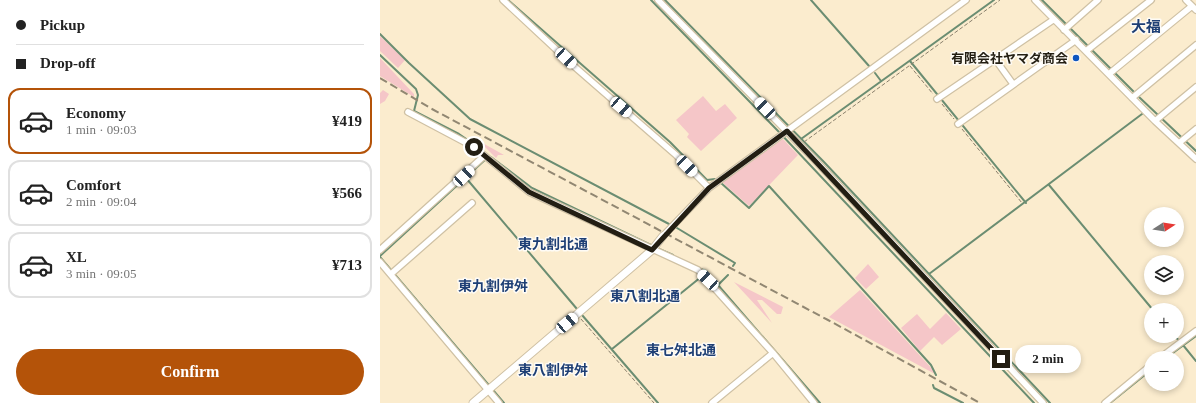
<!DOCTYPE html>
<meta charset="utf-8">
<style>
body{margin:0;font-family:"Times New Roman","Noto Sans JP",serif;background:#f6f6f6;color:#222;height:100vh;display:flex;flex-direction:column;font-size:15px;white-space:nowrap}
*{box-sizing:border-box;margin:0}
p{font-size:13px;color:#767676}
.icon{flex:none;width:22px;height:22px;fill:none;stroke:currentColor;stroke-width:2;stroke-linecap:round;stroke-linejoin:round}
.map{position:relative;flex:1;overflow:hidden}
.panel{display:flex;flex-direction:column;background:#fff;width:380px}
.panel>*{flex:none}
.guide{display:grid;align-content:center;height:88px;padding:0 16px;background:#fff}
.needle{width:26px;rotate:78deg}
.controls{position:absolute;left:764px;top:207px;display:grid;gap:8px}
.controls a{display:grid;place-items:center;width:40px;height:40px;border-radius:50%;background:#fff;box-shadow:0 2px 6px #0003;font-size:20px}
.end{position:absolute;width:18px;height:18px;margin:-9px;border:5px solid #231e13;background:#fff;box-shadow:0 0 0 2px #fff}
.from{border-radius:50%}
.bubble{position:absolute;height:28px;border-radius:14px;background:#fff;box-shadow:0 2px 6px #0003;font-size:13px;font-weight:700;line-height:28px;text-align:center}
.car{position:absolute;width:12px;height:24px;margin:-12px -6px;border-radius:5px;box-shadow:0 0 3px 1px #0007;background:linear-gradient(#fff 24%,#345 0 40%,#fff 0 76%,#345 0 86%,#fff 0)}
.guide b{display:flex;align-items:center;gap:14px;height:38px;font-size:15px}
.guide b+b{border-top:1px solid #e0e0e0}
.guide i{width:10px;height:10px;background:#222}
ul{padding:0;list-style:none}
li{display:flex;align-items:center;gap:12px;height:66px;margin:0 8px 6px;padding:0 8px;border:2px solid #e0e0e0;border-radius:12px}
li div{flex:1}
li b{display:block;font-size:15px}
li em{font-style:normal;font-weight:700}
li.selected{border-color:#b45309}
li>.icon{width:36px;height:36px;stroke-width:1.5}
.primary-button{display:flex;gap:8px;margin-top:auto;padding:8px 16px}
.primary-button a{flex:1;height:46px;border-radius:24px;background:#b45309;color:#fff;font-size:16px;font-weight:700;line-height:46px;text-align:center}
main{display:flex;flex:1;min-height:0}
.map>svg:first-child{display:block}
.green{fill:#f5c6c8}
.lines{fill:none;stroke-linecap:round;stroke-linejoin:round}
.stream{stroke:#6b8d72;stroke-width:2}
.street-casing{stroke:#cfc1a4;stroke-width:8}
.secondary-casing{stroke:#cfc1a4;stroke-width:9}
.path{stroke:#8a806c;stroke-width:1;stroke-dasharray:4 2;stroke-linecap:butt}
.street{stroke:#fff;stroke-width:5.5}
.secondary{stroke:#fff;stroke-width:7}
.rail{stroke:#918772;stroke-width:2;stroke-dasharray:8 4;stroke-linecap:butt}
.route{stroke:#231e13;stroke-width:5}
.poi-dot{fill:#0e55bf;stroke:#fefbf5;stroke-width:1.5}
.labels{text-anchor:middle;stroke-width:3;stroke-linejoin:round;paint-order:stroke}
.poi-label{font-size:13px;font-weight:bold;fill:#231e13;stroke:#fefbf5;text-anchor:end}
.neighbourhood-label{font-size:14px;font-weight:bold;fill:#1e3f75;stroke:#fefbf5}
.quarter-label{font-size:15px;font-weight:bold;fill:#1e3f75;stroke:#fefbf5}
</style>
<main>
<section class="panel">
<div class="guide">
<b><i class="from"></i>Pickup</b>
<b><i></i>Drop-off</b>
</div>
<ul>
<li class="selected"><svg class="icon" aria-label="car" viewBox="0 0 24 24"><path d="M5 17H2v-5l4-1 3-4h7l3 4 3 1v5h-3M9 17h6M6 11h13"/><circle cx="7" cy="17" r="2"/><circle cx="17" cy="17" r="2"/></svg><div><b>Economy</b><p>1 min · 09:03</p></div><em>¥419</em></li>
<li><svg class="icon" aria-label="car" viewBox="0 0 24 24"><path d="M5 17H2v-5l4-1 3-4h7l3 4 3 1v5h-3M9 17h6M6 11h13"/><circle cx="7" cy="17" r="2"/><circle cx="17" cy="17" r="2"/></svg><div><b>Comfort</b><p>2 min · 09:04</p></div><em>¥566</em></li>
<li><svg class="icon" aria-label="car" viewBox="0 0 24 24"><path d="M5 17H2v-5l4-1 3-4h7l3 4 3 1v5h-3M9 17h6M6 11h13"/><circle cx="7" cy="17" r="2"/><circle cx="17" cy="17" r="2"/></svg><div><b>XL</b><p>3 min · 09:05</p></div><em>¥713</em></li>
</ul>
<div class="primary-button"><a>Confirm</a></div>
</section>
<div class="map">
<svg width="816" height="403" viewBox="0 0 816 403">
<rect width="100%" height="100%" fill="#fbecce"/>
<path class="green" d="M0 36 25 60 18 68 0 51Z
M0 58 34 94V97L0 76Z
M3 90 9 94 5 101 0 104V93Z
M323 96 336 111 345 104 357 118 321 151 307 137 309 134 296 120Z
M403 139 418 155 369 206 342 182Z
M99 141 124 155H118L116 158Z
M488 264 499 277 486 289 475 278Z
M354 282 403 307 401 314H397L382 300H377L392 323Z
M480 290 554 371 555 374 449 317Z
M566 313 581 329 562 345 554 337 540 351 521 328 537 314 550 329Z"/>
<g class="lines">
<path class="stream" d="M128 0 290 142 327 180 335 179
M271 0 399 132 654 403
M285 0 444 162 670 403
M431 0 489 66
M662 0 759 97 816 151
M0 34 29 63 90 119 289 224
M0 55 36 89 38 95 34 111 79 134 101 149
M530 61 646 203
M495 73 501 81
M421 139 614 0
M111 157 152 188 273 246
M86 178 197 309
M341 183 369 208 389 186 551 365 556 375
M669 185 773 310
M297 228 355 263 353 266
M277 248 293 255
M0 256 107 158
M0 257 124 403
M318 268 326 271 338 285 440 403
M549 274 762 114
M338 285 348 275
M202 315 278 403
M795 336 800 342
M803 345 816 361
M232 349 321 277
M786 358 816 336
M553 385 554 388 583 403
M730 403 771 370"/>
<defs>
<path id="street" d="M123 0 196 68 296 155 329 188
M278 0 433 158 663 403
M655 0 775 121 816 159
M806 0 816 10
M684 30 718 0
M706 51 771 0
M615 59 633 84
M729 74 812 6
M752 98 816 45
M557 99 673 20
M28 112 94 147 149 192 318 270 393 353 434 403
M775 121 816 87
M578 124 696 40
M799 143 816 129
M283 236 329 188 586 0
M0 250 104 156
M0 262 119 403
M11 274 92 203
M780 358 816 331
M332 403 393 353
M725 403 771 365"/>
<path id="secondary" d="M93 403 272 250 283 236"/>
</defs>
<use href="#street" class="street-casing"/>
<use href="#secondary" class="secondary-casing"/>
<path class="path" d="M530 66 553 94
M562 104 574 119
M582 129 642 203
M424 142 620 0
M201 319 274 403"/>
<use href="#street" class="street"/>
<use href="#secondary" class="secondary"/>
<path class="rail" d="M0 78 52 109 448 320 600 403"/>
</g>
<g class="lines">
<path class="route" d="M94 147 149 192 272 250 329 188 407 131 621 359"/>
</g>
<circle class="poi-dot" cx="696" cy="58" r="4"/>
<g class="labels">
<g class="poi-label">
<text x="688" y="63">有限会社ヤマダ商会</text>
</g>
<g class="neighbourhood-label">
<text x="173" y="249">東九割北通</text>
<text x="113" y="291">東九割伊舛</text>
<text x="265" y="301">東八割北通</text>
<text x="301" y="355">東七舛北通</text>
<text x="173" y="375">東八割伊舛</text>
</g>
<g class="quarter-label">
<text x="766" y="32">大福</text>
</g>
</g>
</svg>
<div class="controls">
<a><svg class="needle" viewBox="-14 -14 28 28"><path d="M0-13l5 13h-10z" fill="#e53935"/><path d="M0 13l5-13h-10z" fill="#767676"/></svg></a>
<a><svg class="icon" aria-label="layers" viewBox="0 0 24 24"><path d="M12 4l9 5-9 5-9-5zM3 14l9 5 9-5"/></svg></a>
<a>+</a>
<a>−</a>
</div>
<i class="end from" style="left:94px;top:147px"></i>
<i class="end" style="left:621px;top:359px"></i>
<div class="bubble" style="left:635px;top:345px;width:66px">2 min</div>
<i class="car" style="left:186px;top:58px;rotate:133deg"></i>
<i class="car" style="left:241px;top:107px;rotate:131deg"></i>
<i class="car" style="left:385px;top:108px;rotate:316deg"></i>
<i class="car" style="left:307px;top:166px;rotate:135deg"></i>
<i class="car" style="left:84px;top:176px;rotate:47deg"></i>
<i class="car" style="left:328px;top:280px;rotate:313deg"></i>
<i class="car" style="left:187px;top:323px;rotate:50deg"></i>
</div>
</main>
